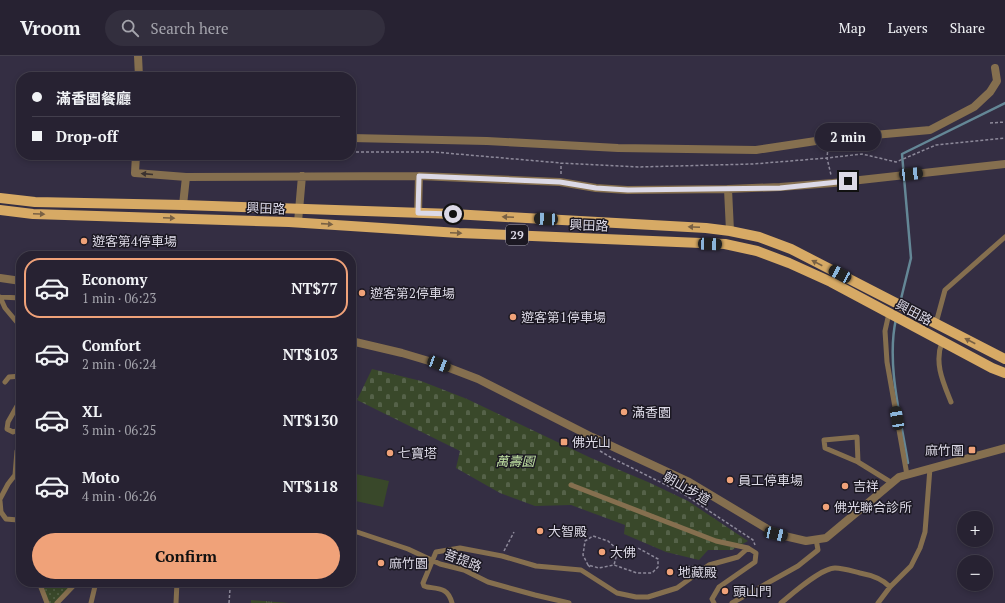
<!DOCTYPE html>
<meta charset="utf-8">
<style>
body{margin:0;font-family:"PT Serif","Noto Sans TC",serif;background:#332f3e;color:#f1f3f6;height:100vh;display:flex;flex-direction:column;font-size:15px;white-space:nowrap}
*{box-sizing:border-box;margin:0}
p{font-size:13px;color:#a4a4ac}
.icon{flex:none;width:22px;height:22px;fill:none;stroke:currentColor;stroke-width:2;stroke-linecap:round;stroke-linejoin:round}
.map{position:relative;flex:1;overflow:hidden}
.sheet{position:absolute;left:16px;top:195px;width:340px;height:336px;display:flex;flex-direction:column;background:#272232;border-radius:16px;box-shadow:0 2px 6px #0003,0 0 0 1px #433f4d}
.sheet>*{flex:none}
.banner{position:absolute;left:16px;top:16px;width:340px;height:88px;border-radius:16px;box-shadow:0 2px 6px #0003,0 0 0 1px #433f4d;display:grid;align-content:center;height:88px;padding:0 16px;background:#272232}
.buttons{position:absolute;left:957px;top:455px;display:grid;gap:8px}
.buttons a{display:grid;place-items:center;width:36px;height:36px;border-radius:50%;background:#272232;box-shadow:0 2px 6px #0003,0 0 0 1px #433f4d;font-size:20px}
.end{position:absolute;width:18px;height:18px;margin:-9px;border:5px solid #dcd9e6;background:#111;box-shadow:0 0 0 2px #111}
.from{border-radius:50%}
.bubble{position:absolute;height:28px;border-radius:14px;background:#272232;box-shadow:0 2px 6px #0003,0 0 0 1px #433f4d;font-size:13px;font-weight:700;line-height:28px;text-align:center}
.car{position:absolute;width:12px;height:24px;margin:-12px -6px;border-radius:5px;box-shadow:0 0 3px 1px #0007;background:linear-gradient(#222 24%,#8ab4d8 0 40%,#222 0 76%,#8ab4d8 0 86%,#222 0)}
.banner b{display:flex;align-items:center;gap:14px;height:38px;font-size:15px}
.banner b+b{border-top:1px solid #433f4d}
.banner i{width:10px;height:10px;background:#f1f3f6}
ul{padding:7px 0 0;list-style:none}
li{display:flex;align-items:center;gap:12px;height:60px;margin:0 8px 6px;padding:0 8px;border:2px solid transparent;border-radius:16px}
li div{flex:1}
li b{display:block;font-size:15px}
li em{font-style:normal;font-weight:700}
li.selected{border-color:#f0a279}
li>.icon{width:36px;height:36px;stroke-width:1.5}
.button{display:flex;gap:8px;margin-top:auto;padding:8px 16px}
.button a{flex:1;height:46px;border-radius:24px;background:#f0a279;color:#111;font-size:16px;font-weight:700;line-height:46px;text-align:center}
header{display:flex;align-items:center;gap:24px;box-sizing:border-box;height:56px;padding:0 20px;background:#272232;border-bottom:1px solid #433f4d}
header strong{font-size:19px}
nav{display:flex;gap:22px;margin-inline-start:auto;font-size:14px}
.search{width:280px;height:36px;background:#332f3e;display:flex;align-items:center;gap:10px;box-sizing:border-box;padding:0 14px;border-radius:22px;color:#a4a4ac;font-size:15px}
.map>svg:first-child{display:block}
.grass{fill:url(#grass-tufts)}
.cemetery{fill:url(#cemetery-stones)}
.garden{fill:url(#garden-dots)}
.pitch{fill:#39482a}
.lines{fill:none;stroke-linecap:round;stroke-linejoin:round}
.stream{stroke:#648796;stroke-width:2.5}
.path{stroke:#8d899a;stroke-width:1.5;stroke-dasharray:3 2;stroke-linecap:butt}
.service{stroke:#856f4f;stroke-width:5}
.minor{stroke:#856f4f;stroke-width:8}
.tertiary{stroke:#856f4f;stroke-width:8}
.primary{stroke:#d7aa65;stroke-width:10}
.oneway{fill:#3b3230}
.oneway2{fill:#796144}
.route{stroke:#dcd9e6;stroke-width:5}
.poi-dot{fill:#f0a279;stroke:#1b1822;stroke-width:1.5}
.labels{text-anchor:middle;stroke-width:3;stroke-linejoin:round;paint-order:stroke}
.shield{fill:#1b1822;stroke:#a29fab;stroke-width:1}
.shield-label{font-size:12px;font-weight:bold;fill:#dcd9e6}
.street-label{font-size:13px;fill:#dcd9e6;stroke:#1b1822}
.poi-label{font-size:13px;fill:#dcd9e6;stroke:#1b1822;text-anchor:start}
.park-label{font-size:13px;font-style:italic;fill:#c0e1a3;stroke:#1b1822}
</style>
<header>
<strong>Vroom</strong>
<div class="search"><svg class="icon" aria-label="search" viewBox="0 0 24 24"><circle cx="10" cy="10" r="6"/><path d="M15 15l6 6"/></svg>Search here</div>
<nav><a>Map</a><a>Layers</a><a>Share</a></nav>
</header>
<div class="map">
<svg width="1005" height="547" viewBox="0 0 1005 547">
<defs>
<pattern id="grass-tufts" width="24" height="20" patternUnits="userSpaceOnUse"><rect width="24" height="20" fill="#39482a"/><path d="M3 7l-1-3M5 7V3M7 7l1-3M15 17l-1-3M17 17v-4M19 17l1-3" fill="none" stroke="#556249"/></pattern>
<pattern id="cemetery-stones" width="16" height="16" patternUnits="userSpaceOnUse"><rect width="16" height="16" fill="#39482a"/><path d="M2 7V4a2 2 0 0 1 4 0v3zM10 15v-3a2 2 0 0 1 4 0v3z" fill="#556249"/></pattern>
<pattern id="garden-dots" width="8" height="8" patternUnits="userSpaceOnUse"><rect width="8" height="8" fill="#39482a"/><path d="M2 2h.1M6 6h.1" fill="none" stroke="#556249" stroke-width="1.8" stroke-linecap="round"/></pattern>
</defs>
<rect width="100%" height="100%" fill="#342e43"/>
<path class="grass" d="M251 544 289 547H251Z"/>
<path class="cemetery" d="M372 313 421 325 467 343 591 402 648 426 688 445 748 485 732 494H708L699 504 666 496 624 478 625 469 571 449 535 450 500 437 456 412 460 395 357 344Z"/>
<path class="garden" d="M41 526H79L56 547H48Z"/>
<path class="pitch" d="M351 417 389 425 383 451 351 444Z"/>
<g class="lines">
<path class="stream" d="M900 247 911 202 902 98 1005 47
M896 263C886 307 901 363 908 407"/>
<path class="path" d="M990 67 1005 66
M828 91 827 102 831 119
M351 96H434L561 107 638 111 753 108 827 102 862 98 896 106 936 89 1005 82
M561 118V107
M600 395 612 402 682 437 753 484 755 489
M504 495 514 476
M588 509 583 499 585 485 593 480 608 485 618 494
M590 511 588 509 599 512 614 509 637 517H652L658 511V503L638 492 618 494 614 509
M682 511 696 510
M230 527 231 526
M236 530 237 526
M229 547 230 533"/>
<path class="service" d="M0 241 5 252 21 271
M0 241 21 242
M889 257 885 275 887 306 907 419
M936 267 945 234 1005 181
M942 286C934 307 943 326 951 346
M5 326 9 321 21 320
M21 343 8 366 7 373 13 376 21 373
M858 406 825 392 824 384 857 381 858 406 892 427
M571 429 716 485 748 492
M0 443 8 428 15 419 17 395 21 387
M0 445 1 456 6 463 18 464
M21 450 18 464 21 474
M351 474 408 493 440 508 464 514 488 526 535 539 569 547
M39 526 47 547
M57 547 77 526
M91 547 96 526
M176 547 177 526
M452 547C448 532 440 533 427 531L424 530 423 527 436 496 460 492 502 500 536 510 581 514 617 537 636 541H648L677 532 709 509 738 501 748 492 756 497 755 506 719 531 712 543 714 547
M732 547 798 510 818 494 816 483
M781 547C792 538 821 512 835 512 843 512 852 515 860 517 871 519 882 522 890 531
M878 547 890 531 911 510 920 492 925 476 930 412"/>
<path class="minor" d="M138 0 139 21
M351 82 487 85 618 92 756 94 829 83 930 74 974 51 990 36 997 25 995 12
M136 99 135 117 186 121 183 149
M186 121 419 120 560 126 596 132 627 134 728 133 780 131 833 127 1005 108
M728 133 730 175
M418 157 419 120
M298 166 302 120"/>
<path class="tertiary" d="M0 222 21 225
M351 285 402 297 439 308 478 323 592 381 689 426 776 478 806 485 826 482 899 421 1005 392"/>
<path class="primary" d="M0 142 35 146 183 149 453 158 706 172 730 175 759 181 791 193 1005 303
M0 154 33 158 289 166 459 177 725 188 757 195 789 207 831 226 992 312 1005 317"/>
</g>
<defs><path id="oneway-solid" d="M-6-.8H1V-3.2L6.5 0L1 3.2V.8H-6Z"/></defs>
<use class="oneway" href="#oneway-solid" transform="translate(147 118) rotate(-175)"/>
<g class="oneway2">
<use href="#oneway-solid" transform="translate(39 158) rotate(2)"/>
<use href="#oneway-solid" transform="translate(508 161) rotate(-177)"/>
<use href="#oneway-solid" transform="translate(169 162) rotate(2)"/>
<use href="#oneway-solid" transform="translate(327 168) rotate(4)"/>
<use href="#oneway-solid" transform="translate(694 171) rotate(-177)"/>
<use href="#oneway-solid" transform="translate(456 177) rotate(3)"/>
<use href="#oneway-solid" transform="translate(817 207) rotate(-153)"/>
<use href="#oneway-solid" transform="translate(970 285) rotate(-153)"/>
</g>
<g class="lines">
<path class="route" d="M453 158 418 157 419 120 560 126 596 132 628 134 780 132 848 125"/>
</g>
<g class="poi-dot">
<circle cx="84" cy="185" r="4"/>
<circle cx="362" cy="237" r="4"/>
<circle cx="513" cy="261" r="4"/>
<circle cx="624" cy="356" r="4"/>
<rect x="560" y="382" width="8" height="8" rx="2"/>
<rect x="968" y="390" width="8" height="8" rx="2"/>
<circle cx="390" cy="397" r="4"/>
<circle cx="730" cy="424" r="4"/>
<circle cx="845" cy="430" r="4"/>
<circle cx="826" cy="451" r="4"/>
<circle cx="540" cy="475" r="4"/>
<circle cx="602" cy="496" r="4"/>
<circle cx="381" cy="507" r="4"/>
<circle cx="670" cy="516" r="4"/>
<circle cx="725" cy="535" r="4"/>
</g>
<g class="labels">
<rect class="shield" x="506" y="169" width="22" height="20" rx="3"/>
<g class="shield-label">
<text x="517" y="183">29</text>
</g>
<g class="street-label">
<text transform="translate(266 152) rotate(2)" y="5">興田路</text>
<text transform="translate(589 169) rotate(2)" y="5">興田路</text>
<text transform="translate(914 256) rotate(28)" y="5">興田路</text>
<text transform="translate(687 432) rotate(30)" y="5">朝山步道</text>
<text transform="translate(463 504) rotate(21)" y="5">菩提路</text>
</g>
<g class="poi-label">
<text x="92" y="190">遊客第4停車場</text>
<text x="370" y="242">遊客第2停車場</text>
<text x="521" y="266">遊客第1停車場</text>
<text x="632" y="361">滿香園</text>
<text x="572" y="391">佛光山</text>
<text x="964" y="399" text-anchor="end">麻竹圍</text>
<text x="398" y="402">七寶塔</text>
<text x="738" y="429">員工停車場</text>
<text x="853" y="435">吉祥</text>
<text x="834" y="456">佛光聯合診所</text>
<text x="548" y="480">大智殿</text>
<text x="610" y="501">大佛</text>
<text x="389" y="512">麻竹園</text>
<text x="678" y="521">地藏殿</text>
<text x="733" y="540">頭山門</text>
</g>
<g class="park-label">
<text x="515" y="410">萬壽園</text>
</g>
</g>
</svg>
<div class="buttons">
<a>+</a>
<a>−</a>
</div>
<i class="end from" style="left:453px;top:158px"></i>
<i class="end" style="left:848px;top:125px"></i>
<div class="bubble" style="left:815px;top:67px;width:66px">2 min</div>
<i class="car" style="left:911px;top:118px;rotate:84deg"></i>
<i class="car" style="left:546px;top:163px;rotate:273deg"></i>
<i class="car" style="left:710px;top:188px;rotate:92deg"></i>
<i class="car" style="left:840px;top:218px;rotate:298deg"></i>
<i class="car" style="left:439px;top:308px;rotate:111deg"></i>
<i class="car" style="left:897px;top:362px;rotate:350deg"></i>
<i class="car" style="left:776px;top:478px;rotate:103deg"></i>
<div class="banner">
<b><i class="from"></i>滿香園餐廳</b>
<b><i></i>Drop-off</b>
</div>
<section class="sheet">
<ul>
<li class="selected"><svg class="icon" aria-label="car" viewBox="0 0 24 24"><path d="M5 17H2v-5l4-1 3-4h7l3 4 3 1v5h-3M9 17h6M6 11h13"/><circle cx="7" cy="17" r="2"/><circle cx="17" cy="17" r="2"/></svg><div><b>Economy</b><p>1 min · 06:23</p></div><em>NT$77</em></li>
<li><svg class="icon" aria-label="car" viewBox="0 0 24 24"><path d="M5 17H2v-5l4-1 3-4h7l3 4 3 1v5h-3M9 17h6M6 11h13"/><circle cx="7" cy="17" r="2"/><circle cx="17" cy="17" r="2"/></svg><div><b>Comfort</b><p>2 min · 06:24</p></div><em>NT$103</em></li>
<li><svg class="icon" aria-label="car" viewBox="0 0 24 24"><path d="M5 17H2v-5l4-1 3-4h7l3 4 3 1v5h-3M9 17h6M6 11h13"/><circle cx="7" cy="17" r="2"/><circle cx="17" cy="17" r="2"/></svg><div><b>XL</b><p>3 min · 06:25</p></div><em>NT$130</em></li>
<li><svg class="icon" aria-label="car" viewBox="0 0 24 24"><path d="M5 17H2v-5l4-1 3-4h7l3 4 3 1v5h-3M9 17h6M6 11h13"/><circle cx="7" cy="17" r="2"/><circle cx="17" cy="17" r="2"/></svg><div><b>Moto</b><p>4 min · 06:26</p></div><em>NT$118</em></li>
</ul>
<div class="button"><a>Confirm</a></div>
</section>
</div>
